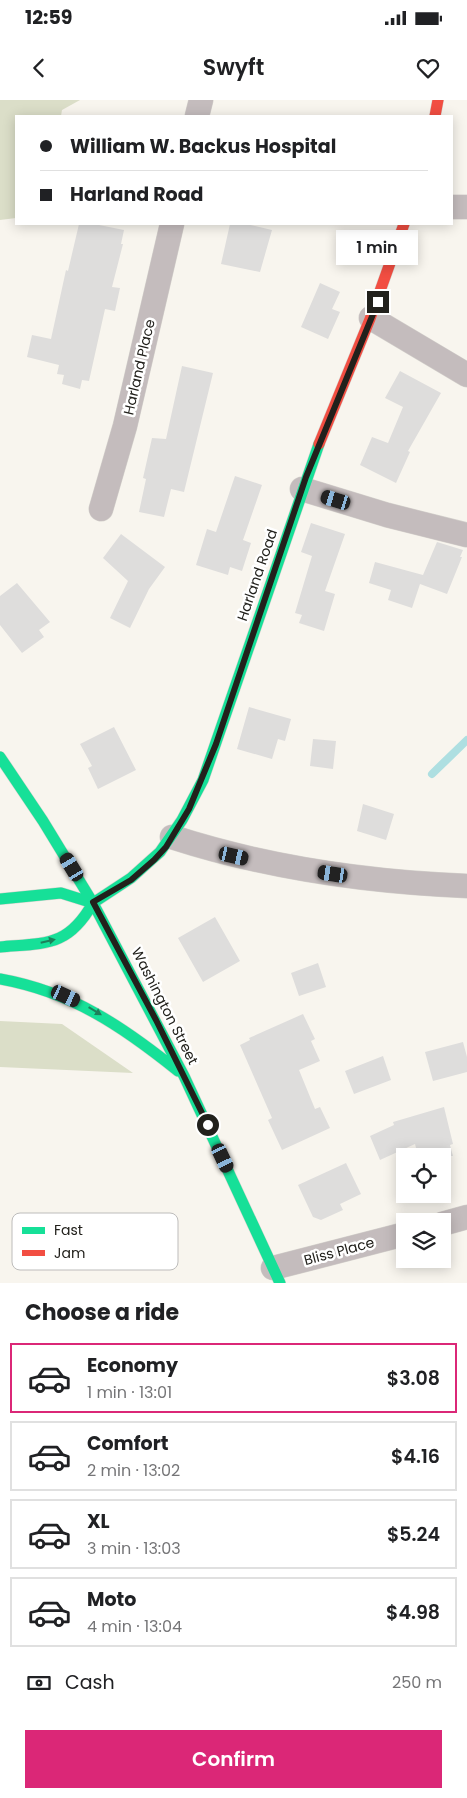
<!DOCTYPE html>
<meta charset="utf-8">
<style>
body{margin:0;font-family:Poppins,sans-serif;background:#f6f6f6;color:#202124;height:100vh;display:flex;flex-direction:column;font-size:19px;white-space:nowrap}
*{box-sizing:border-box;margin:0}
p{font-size:16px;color:#757577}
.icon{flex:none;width:28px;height:28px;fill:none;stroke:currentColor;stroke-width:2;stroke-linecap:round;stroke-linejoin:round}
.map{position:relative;height:1183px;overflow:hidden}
.details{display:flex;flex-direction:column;background:#fff;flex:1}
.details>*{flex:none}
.top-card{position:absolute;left:15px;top:15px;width:438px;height:110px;border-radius:0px;box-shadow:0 2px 12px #0003;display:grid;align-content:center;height:110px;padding:0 25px;background:#fff}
.fabs{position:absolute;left:396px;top:1048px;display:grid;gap:10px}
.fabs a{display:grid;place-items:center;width:55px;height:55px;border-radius:0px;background:#fff;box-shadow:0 2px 12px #0003;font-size:25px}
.end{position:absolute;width:22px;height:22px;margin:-11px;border:6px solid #22211c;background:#fff;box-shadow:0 0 0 2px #fff}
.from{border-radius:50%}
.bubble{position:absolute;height:35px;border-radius:0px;background:#fff;box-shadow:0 2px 12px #0003;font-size:16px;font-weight:600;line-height:35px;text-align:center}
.car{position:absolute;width:15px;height:30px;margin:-15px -8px;border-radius:6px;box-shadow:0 0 4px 1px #0007;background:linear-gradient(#222 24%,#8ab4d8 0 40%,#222 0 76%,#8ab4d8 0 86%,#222 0)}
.top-card b{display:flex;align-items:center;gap:18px;height:48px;font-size:19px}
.top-card b+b{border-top:1px solid #e0e0e0}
.top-card i{width:12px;height:12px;background:#202124}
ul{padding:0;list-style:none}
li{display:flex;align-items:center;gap:15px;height:70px;margin:0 10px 8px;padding:0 15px;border:2px solid #e0e0e0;border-radius:0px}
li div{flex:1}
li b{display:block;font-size:19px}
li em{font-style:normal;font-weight:600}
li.on{border-color:#db2777}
li>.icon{width:45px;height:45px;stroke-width:1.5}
h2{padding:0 25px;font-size:22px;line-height:60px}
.pay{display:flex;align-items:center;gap:12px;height:55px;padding:0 25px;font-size:19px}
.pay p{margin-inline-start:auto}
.primary-button{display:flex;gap:10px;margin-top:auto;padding:10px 25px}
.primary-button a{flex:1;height:58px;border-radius:0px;background:#db2777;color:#fff;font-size:20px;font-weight:600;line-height:58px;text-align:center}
.status{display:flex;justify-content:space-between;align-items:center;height:35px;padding:0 25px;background:#fff;direction:ltr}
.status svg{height:14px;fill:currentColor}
header{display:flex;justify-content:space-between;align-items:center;height:65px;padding:0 25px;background:#fff;font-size:22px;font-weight:600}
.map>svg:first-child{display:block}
.green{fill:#dbdec8}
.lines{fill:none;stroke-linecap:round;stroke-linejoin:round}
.stream{stroke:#aedfe1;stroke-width:8}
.building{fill:#dedddc}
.street-casing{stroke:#d5d2cd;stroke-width:25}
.fast-casing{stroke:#d5d2cd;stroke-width:12}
.jam-casing{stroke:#d5d2cd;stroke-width:12}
.street{stroke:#c4bcbd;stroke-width:24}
.fast{stroke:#16e098;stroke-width:11}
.jam{stroke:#f24e42;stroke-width:11}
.oneway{fill:#1c805a}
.route{stroke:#22211c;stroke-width:6}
.labels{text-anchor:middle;stroke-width:5;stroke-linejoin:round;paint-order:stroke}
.street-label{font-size:14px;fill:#22211c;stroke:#fff}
.key{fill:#fff;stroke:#bdbcbb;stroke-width:1}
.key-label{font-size:14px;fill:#22211c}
</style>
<div class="status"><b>12:59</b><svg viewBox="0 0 49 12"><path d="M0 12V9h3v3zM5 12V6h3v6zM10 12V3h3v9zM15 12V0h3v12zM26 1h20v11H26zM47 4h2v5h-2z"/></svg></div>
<header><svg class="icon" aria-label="back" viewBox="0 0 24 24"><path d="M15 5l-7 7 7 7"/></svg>Swyft<svg class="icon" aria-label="heart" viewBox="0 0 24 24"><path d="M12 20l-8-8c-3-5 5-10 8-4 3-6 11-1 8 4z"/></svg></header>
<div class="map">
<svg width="467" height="1183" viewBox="0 0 467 1183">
<rect width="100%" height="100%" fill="#f8f5ee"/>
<path class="green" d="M0 0H80L62 10 61 16H16V118L0 120Z
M0 921 62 924 133 973 0 967Z"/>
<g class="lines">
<path class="stream" d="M432 674 467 640"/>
</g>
<path class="building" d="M79 124H94L124 130 121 144H123L112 187 120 188 115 211 105 209 89 281 82 280 80 289 62 284 64 275 57 274 59 265 27 257 32 235 51 239 66 170 68 171Z
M230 124H246L272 130 260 172 221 164Z
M320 183 340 192 332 209 340 212 328 239 301 227Z
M182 266 213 273 184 392 171 389 164 417 139 412 146 379 143 378 152 338 166 339Z
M400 271 441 293 408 351 410 352 396 383 360 365 372 337 388 343 403 307 385 298Z
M235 376 262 385 243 440 251 443 242 471 230 467 228 475 196 465 207 429 216 432Z
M311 423 345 434 325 491 335 494 324 531 299 523 302 515 295 513 312 456 301 452Z
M121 434 165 467 149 489 130 528 110 518 128 481 103 458Z
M437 442 463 450 460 457H462L447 494 420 484 412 508 388 500 391 490 369 483 375 462 423 475Z
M17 483 50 522 39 530 44 537 22 553 0 525V496Z
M249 607 291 619 285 641 278 639 272 659 237 649Z
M114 627 136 670 98 689 88 668 92 666 80 644Z
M313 639 336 641 333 669 310 666Z
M363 704 394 714 386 740 357 731Z
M215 817 240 861 203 882 178 838Z
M318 863 326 887 299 896 291 873Z
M303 914 315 939 311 941 320 961 299 970 315 1009 320 1007 330 1028 282 1050 268 1020 272 1018 240 945 250 940 249 938Z
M463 942 467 957V972L433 981 425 952Z
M383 956 391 980 354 994 345 971Z
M444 1007 453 1044 450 1045 453 1056H418L415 1044 380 1060 370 1036 394 1025 393 1022Z
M346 1063 361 1094 340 1104 343 1110 321 1120 313 1117 298 1085Z"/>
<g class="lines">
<defs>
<path id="street" d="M197 16 201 0
M451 107H467
M371 218 467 275
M302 389 387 415 467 435
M101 409 125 326 172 124
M172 737C268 768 367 782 467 786
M442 1124 467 1117
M273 1168 405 1134"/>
<path id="fast" d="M0 657 43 721 93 803 131 778 160 752 182 720 203 680 319 344
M0 799 61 793 93 803
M93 803 184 976 280 1183
M0 847C46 843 68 847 93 803
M0 879C72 892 122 926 178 971"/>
<path id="jam" d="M435 16 438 0
M319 344 370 219 404 124"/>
</defs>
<use href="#street" class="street-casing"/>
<use href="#fast" class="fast-casing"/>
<use href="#jam" class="jam-casing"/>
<use href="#street" class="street"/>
<use href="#fast" class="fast"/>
<use href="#jam" class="jam"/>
</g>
<defs><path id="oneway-solid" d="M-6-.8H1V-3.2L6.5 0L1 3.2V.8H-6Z" transform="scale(1.25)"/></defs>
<g class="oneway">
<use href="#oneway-solid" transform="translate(48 841) rotate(-13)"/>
<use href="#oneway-solid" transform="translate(95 911) rotate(31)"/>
</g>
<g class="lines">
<path class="route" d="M208 1025 156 920 93 802 131 780 154 760 166 747 189 709 216 644 306 377 378 202"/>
</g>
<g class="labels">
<g class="street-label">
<text transform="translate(139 267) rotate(-77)" y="5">Harland Place</text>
<text transform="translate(257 475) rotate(-71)" y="5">Harland Road</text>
<text transform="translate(165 906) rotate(63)" y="5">Washington Street</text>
<text transform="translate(339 1151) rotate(-15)" y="5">Bliss Place</text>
</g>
</g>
<rect x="12" y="1113" width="166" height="57" rx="8" class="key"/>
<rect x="22" y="1127" width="23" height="7" fill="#16e098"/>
<rect x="22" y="1150" width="23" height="6" fill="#f24e42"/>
<g class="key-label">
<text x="54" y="1135">Fast</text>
<text x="54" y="1158">Jam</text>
</g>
</svg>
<div class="fabs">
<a><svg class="icon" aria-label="locate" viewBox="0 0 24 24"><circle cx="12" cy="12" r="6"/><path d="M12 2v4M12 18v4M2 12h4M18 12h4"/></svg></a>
<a><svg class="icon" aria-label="layers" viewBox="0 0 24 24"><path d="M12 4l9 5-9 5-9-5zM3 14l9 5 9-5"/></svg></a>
</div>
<i class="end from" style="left:208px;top:1025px"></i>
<i class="end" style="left:378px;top:202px"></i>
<div class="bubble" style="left:336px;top:130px;width:82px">1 min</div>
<i class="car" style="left:336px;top:400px;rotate:287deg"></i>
<i class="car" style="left:234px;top:756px;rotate:103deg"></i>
<i class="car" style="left:72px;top:767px;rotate:329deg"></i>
<i class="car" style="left:333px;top:774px;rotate:279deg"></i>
<i class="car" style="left:66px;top:896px;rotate:115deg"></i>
<i class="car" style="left:223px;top:1058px;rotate:155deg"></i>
<div class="top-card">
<b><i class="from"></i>William W. Backus Hospital</b>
<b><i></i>Harland Road</b>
</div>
</div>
<section class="details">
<h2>Choose a ride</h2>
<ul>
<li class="on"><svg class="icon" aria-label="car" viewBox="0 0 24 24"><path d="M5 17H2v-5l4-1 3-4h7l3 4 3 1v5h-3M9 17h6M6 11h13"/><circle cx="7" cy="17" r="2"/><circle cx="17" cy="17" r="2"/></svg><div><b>Economy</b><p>1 min · 13:01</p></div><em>$3.08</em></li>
<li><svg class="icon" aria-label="car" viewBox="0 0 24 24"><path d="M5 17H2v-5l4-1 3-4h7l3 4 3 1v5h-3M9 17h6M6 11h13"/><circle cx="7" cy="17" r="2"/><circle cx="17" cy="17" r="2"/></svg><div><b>Comfort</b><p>2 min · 13:02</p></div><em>$4.16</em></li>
<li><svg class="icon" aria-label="car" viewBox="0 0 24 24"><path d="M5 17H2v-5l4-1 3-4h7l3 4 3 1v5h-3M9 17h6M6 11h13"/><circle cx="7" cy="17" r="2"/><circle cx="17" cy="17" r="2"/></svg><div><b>XL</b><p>3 min · 13:03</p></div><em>$5.24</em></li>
<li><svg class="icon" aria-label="car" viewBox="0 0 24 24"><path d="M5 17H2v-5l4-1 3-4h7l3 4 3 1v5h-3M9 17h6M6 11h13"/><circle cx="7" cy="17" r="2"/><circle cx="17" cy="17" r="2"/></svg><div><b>Moto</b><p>4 min · 13:04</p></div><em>$4.98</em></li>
</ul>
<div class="pay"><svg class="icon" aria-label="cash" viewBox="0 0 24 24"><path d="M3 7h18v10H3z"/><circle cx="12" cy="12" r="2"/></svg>Cash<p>250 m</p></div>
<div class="primary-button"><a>Confirm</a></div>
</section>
